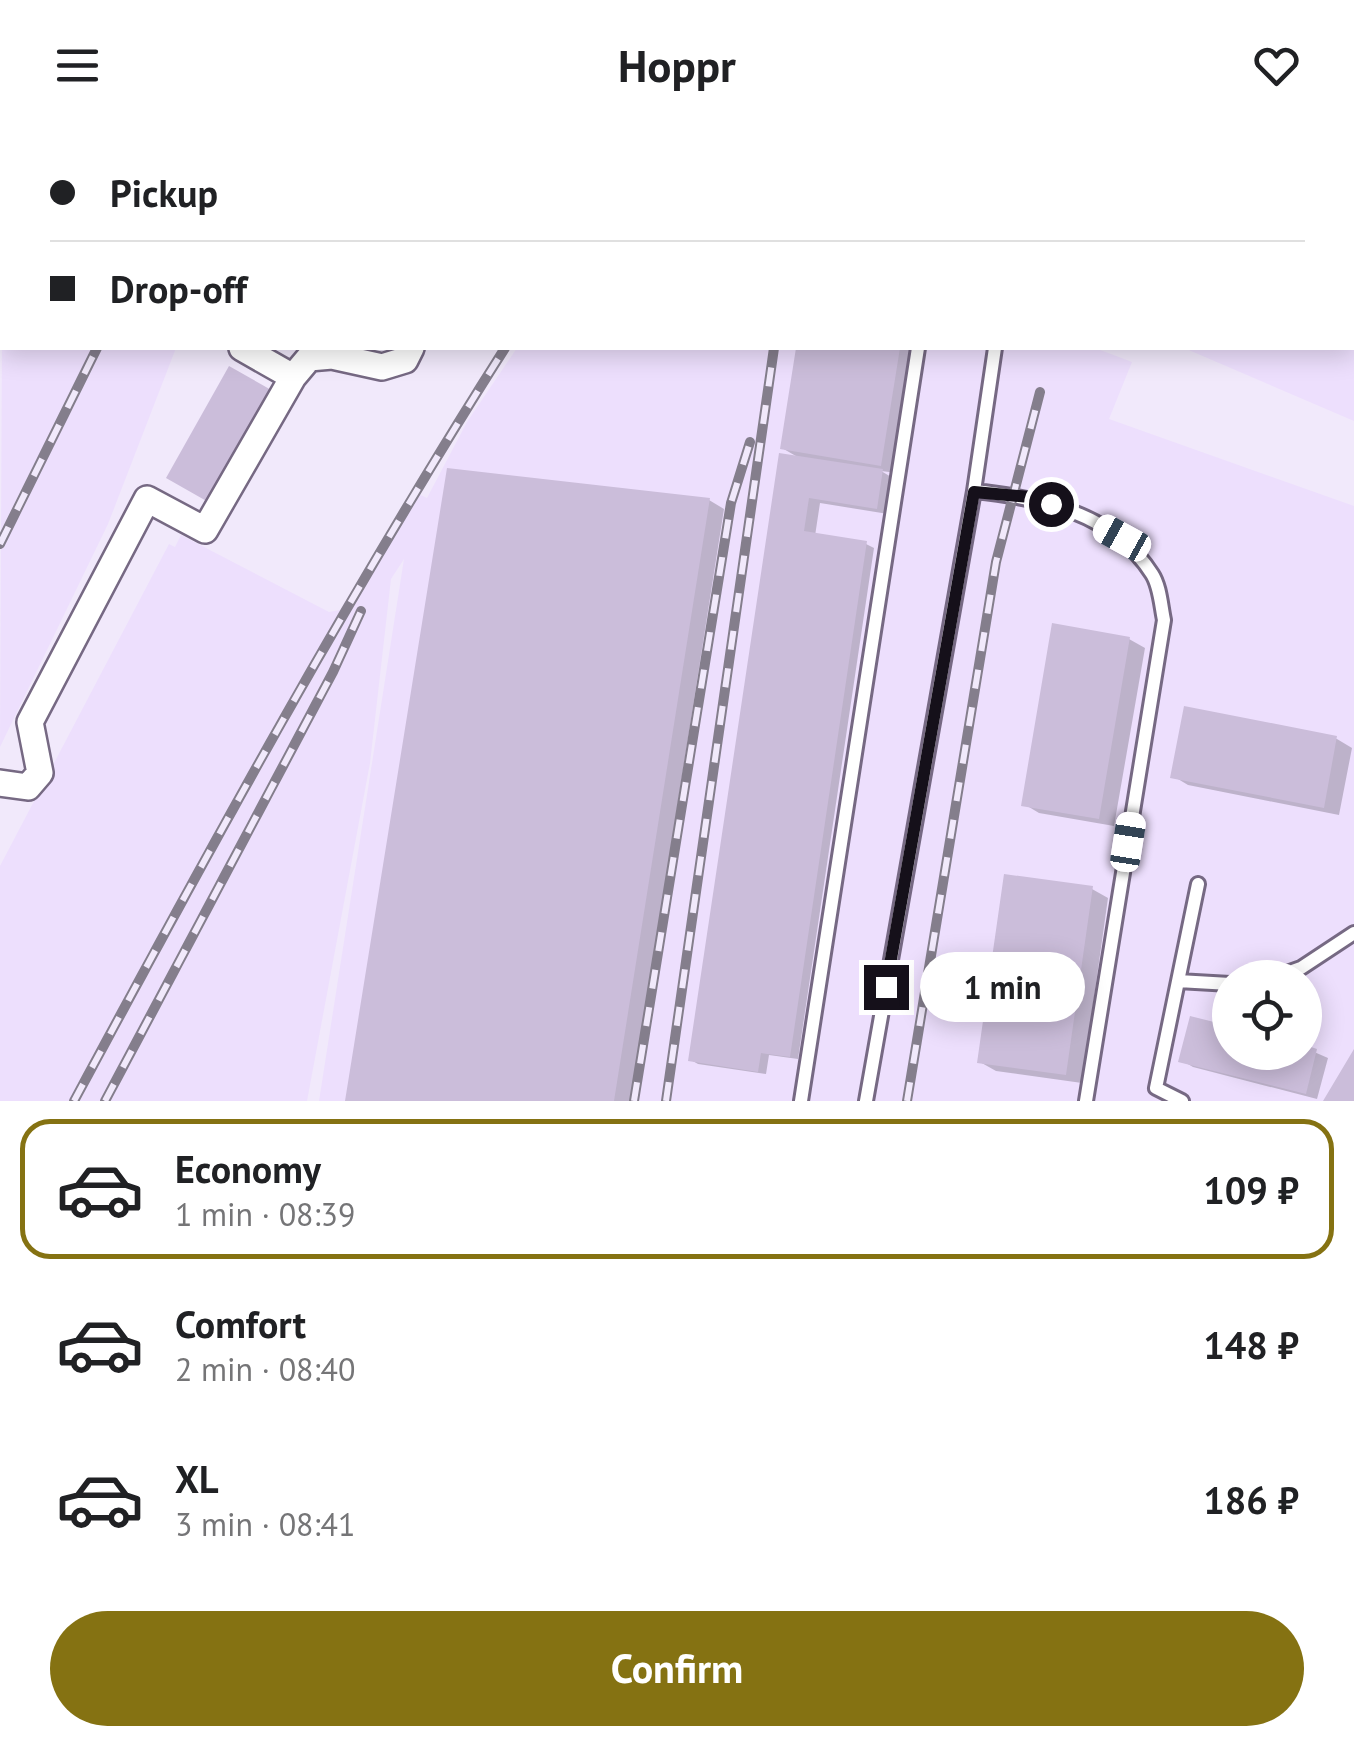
<!DOCTYPE html>
<meta charset="utf-8">
<style>
body{margin:0;font-family:"PT Sans",sans-serif;background:#f2f2f2;color:#202124;height:100vh;display:flex;flex-direction:column;font-size:38px;white-space:nowrap}
*{box-sizing:border-box;margin:0}
p{font-size:32px;color:#757577}
.icon{flex:none;width:55px;height:55px;fill:none;stroke:currentColor;stroke-width:2;stroke-linecap:round;stroke-linejoin:round}
.map{position:relative;height:971px;overflow:hidden}
.side{display:flex;flex-direction:column;background:#fff;flex:1}
.side>*{flex:none}
.banner{position:absolute;left:0px;top:0px;width:1355px;height:220px;box-shadow:0 5px 25px #0003;display:grid;align-content:center;height:220px;padding:0 50px;background:#fff}
.tools{position:absolute;left:1212px;top:830px;display:grid;gap:20px}
.tools a{display:grid;place-items:center;width:110px;height:110px;border-radius:50%;background:#fff;box-shadow:0 5px 25px #0003;font-size:50px}
.end{position:absolute;width:45px;height:45px;margin:-22px;border:12px solid #15101a;background:#fff;box-shadow:0 0 0 5px #fff}
.from{border-radius:50%}
.bubble{position:absolute;height:70px;border-radius:35px;background:#fff;box-shadow:0 5px 25px #0003;font-size:32px;font-weight:700;line-height:70px;text-align:center}
.car{position:absolute;width:30px;height:60px;margin:-30px -15px;border-radius:12px;box-shadow:0 0 8px 2px #0007;background:linear-gradient(#fff 24%,#345 0 40%,#fff 0 76%,#345 0 86%,#fff 0)}
.banner b{display:flex;align-items:center;gap:35px;height:95px;font-size:38px}
.banner b+b{border-top:2px solid #e0e0e0}
.banner i{width:25px;height:25px;background:#202124}
ul{padding:18px 0 0;list-style:none}
li{display:flex;align-items:center;gap:30px;height:140px;margin:0 20px 15px;padding:0 30px;border:5px solid transparent;border-radius:30px}
li div{flex:1}
li b{display:block;font-size:38px}
li em{font-style:normal;font-weight:700}
li.on{border-color:#857212}
li>.icon{width:90px;height:90px;stroke-width:1.5}
.primary-button{display:flex;gap:20px;margin-top:auto;padding:20px 50px}
.primary-button a{flex:1;height:115px;border-radius:60px;background:#857212;color:#fff;font-size:40px;font-weight:700;line-height:115px;text-align:center}
header{display:flex;justify-content:space-between;align-items:center;height:130px;padding:0 50px;background:#fff;font-size:45px;font-weight:700}
.map>svg:first-child{display:block}
.built{fill:#eddffd;fill-rule:evenodd}
.shadow{fill:#0003}
.building{fill:#cbbdda}
.lines{fill:none;stroke-linecap:round;stroke-linejoin:round}
.service-casing{stroke:#766983;stroke-width:18}
.minor-casing{stroke:#766983;stroke-width:30}
.service{stroke:#fff;stroke-width:12}
.minor{stroke:#fff;stroke-width:25}
.rail-casing{stroke:#847e8c;stroke-width:10}
.rail{stroke:#f1e9fb;stroke-width:6;stroke-dasharray:19;stroke-linecap:butt}
.route{stroke:#15101a;stroke-width:12}
</style>
<header><svg class="icon" aria-label="menu" viewBox="0 0 24 24"><path d="M4 6h16M4 12h16M4 18h16"/></svg>Hoppr<svg class="icon" aria-label="heart" viewBox="0 0 24 24"><path d="M12 20l-8-8c-3-5 5-10 8-4 3-6 11-1 8 4z"/></svg></header>
<div class="map">
<svg width="1354" height="971" viewBox="0 0 1354 971">
<rect width="100%" height="100%" fill="#f1e9fb"/>
<path class="built" d="M692 0H1052V2H690Z
M1070 0H1354V291L1184 218H1352V2Z
M2 203V218H176L108 394 0 617Z
M517 218H1095L1132 232 1109 289 1354 376V971H319L404 429 391 449 370 633 307 971H0V736L169 414 175 417 181 405 329 482 340 480 412 361 427 368 467 292ZM1230 848H1305V922H1230Z"/>
<path class="shadow" d="M842 0H954L841 2Z
M798 218H916L897 343 881 341 893 348 888 384 820 373 815 406 866 414 874 418 798 929 769 925 766 944 698 934 691 930 801 329 782 318Z
M709 370 724 379 631 971H348Z
M1129 509 1145 518 1114 696 1039 683 1024 674Z
M1186 579 1337 609 1352 618 1339 685 1188 655 1173 646Z
M1092 759 1108 768 1082 953 996 941 980 932Z
M1230 899V922H1305V918L1328 928 1317 969 1193 937 1181 930Z"/>
<path class="building" d="M796 218H900L881 336 780 319Z
M229 236 273 261 210 373 166 348Z
M779 323 883 339 877 379 809 368 804 401 867 411 790 927 761 923 758 942 688 931Z
M447 338 710 368 614 971H345Z
M1052 493 1130 507 1099 689 1021 676Z
M1184 576 1337 606 1324 678 1170 648Z
M1004 744 1093 756 1066 945 977 933Z
M1190 886 1230 896V922H1305V915L1317 919 1306 964 1178 932Z
M1354 919V971H1323Z"/>
<g class="lines">
<defs>
<path id="service" d="M952 2V0
M974 361C1042 368 1113 383 1152 444 1160 456 1161 476 1164 490L1086 971
M1273 848 1301 838 1354 803
M1178 851 1230 854
M801 971 918 218
M866 971 974 361 995 218
M1182 971 1156 958 1198 754"/>
<path id="minor" d="M485 0 486 2
M301 2 303 0
M242 218 293 247 309 228 332 226 382 237 405 230 411 218
M0 653 28 657 40 643 30 592 147 369 205 400 293 247"/>
</defs>
<use href="#service" class="service-casing"/>
<use href="#minor" class="minor-casing"/>
<use href="#service" class="service"/>
<use href="#minor" class="minor"/>
<defs>
<path id="rail" d="M206 2 207 0
M643 2 645 0
M806 2V0
M0 414 97 218
M74 971C211 716 350 462 505 218
M105 971 333 542 361 481
M634 971 731 373 750 312
M666 971 774 218
M907 971 996 432 1040 262"/>
</defs>
<use href="#rail" class="rail-casing"/>
<use href="#rail" class="rail"/>
</g>
<g class="lines">
<path class="route" d="M886 857 974 362 1030 367 1051 374"/>
</g>
</svg>
<div class="tools">
<a><svg class="icon" aria-label="locate" viewBox="0 0 24 24"><circle cx="12" cy="12" r="6"/><path d="M12 2v4M12 18v4M2 12h4M18 12h4"/></svg></a>
</div>
<i class="end from" style="left:1051px;top:374px"></i>
<i class="end" style="left:886px;top:857px"></i>
<div class="bubble" style="left:920px;top:822px;width:165px">1 min</div>
<i class="car" style="left:1122px;top:408px;rotate:299deg"></i>
<i class="car" style="left:1128px;top:712px;rotate:9deg"></i>
<div class="banner">
<b><i class="from"></i>Pickup</b>
<b><i></i>Drop-off</b>
</div>
</div>
<section class="side">
<ul>
<li class="on"><svg class="icon" aria-label="car" viewBox="0 0 24 24"><path d="M5 17H2v-5l4-1 3-4h7l3 4 3 1v5h-3M9 17h6M6 11h13"/><circle cx="7" cy="17" r="2"/><circle cx="17" cy="17" r="2"/></svg><div><b>Economy</b><p>1 min · 08:39</p></div><em>109 ₽</em></li>
<li><svg class="icon" aria-label="car" viewBox="0 0 24 24"><path d="M5 17H2v-5l4-1 3-4h7l3 4 3 1v5h-3M9 17h6M6 11h13"/><circle cx="7" cy="17" r="2"/><circle cx="17" cy="17" r="2"/></svg><div><b>Comfort</b><p>2 min · 08:40</p></div><em>148 ₽</em></li>
<li><svg class="icon" aria-label="car" viewBox="0 0 24 24"><path d="M5 17H2v-5l4-1 3-4h7l3 4 3 1v5h-3M9 17h6M6 11h13"/><circle cx="7" cy="17" r="2"/><circle cx="17" cy="17" r="2"/></svg><div><b>XL</b><p>3 min · 08:41</p></div><em>186 ₽</em></li>
</ul>
<div class="primary-button"><a>Confirm</a></div>
</section>
